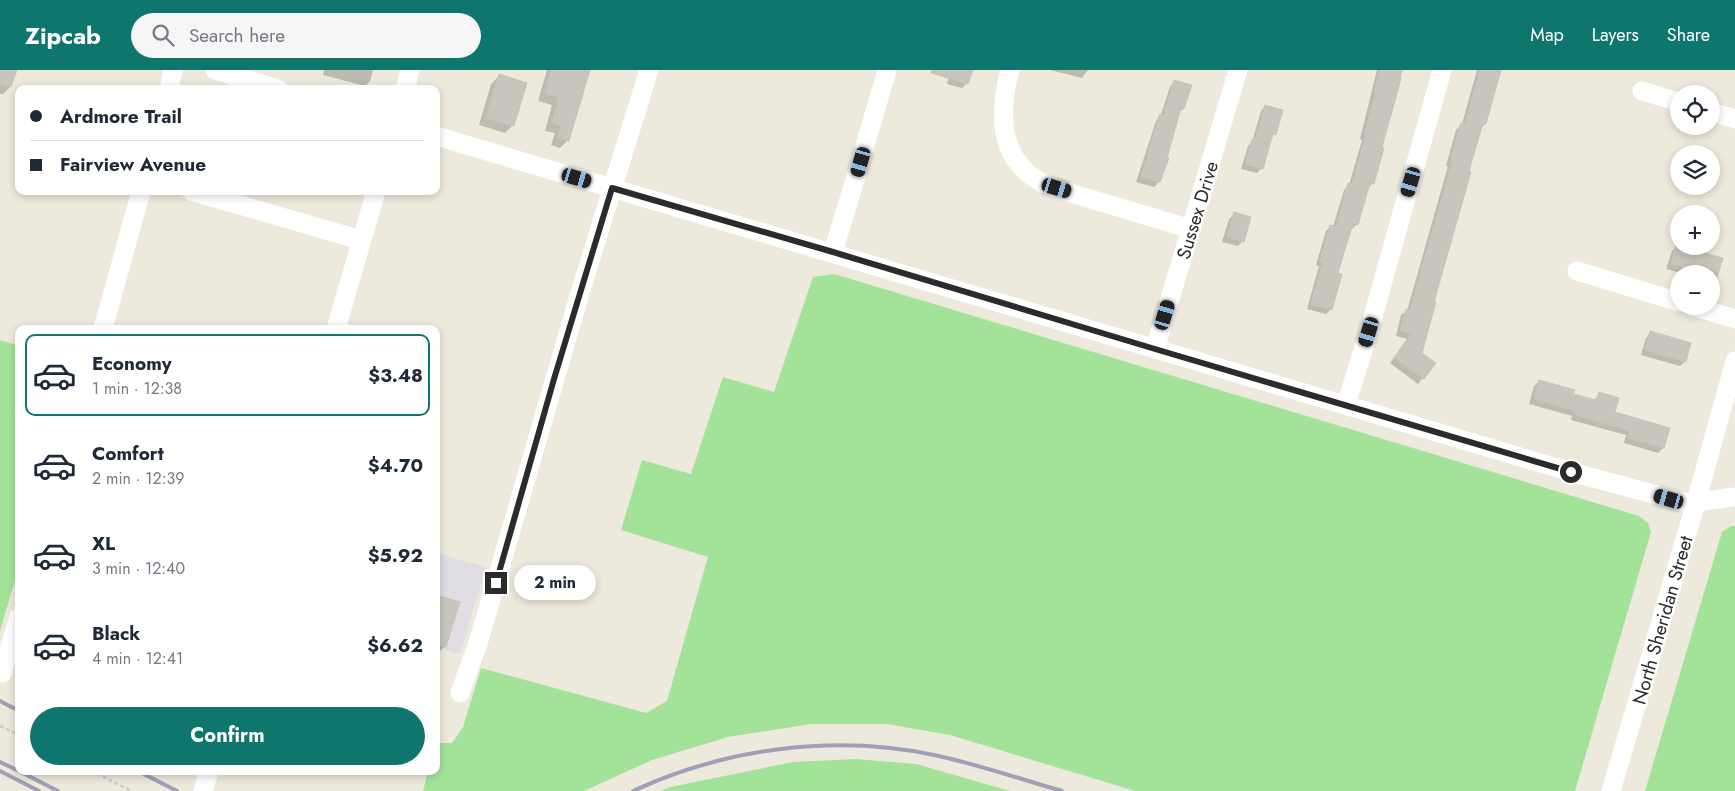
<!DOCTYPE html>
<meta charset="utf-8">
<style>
body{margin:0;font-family:Jost,sans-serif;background:#f6f6f7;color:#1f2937;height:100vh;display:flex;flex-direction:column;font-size:19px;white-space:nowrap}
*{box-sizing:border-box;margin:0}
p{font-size:16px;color:#747a83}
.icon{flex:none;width:28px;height:28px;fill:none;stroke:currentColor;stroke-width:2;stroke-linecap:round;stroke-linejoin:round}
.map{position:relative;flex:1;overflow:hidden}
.sheet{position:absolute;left:15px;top:255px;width:425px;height:450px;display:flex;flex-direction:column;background:#fff;border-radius:10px;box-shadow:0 2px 8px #0003}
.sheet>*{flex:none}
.hud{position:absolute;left:15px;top:15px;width:425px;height:110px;border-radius:10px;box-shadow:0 2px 8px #0003;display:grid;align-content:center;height:110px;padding:0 15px;background:#fff}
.buttons{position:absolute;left:1670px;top:15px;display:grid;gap:10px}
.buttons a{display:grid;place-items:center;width:50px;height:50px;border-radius:50%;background:#fff;box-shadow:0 2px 8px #0003;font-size:25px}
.end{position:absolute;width:22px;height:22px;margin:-11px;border:6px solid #2b2b2b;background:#fff;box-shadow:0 0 0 2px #fff}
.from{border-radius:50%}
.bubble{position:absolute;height:35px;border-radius:18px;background:#fff;box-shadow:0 2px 8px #0003;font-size:16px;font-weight:700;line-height:35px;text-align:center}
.car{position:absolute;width:15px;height:30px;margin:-15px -8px;border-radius:6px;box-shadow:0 0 4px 1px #0007;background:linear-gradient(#222 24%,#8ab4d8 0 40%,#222 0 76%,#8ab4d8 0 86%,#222 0)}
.hud b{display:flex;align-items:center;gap:18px;height:48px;font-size:19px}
.hud b+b{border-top:1px solid #e0e1e3}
.hud i{width:12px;height:12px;background:#1f2937}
ul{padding:9px 0 0;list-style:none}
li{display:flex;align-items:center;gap:15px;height:82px;margin:0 10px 8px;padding:0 5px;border:2px solid transparent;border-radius:10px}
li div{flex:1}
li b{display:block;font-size:19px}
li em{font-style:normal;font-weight:700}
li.on{border-color:#0f766e}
li>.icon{width:45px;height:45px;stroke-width:1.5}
.action{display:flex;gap:10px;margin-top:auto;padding:10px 15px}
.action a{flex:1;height:58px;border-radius:30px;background:#0f766e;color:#fff;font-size:20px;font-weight:700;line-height:58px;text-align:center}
header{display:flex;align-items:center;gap:30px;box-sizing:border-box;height:70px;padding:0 25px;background:#0f766e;color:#fff}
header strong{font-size:24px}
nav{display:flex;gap:28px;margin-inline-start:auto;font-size:18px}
.search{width:350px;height:45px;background:#f6f6f7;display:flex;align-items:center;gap:12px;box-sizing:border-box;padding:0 18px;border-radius:28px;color:#747a83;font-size:19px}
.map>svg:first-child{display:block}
.industrial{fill:#e1dde5}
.green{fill:#a3e399}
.shadow{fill:#0003}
.building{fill:#c8c5bc;stroke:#c8c5b6}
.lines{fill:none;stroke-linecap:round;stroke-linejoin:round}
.path{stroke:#ccc;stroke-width:2.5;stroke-dasharray:4 2.5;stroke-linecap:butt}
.minor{stroke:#fff;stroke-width:19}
.rail{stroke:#a09fb5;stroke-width:4}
.route{stroke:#2b2b2b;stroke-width:6}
.labels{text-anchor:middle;stroke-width:5;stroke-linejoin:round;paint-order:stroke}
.street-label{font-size:19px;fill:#2b2b2b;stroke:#fff}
</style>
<header>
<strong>Zipcab</strong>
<div class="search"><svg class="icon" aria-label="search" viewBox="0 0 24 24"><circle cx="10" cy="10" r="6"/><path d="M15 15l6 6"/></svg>Search here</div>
<nav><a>Map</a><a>Layers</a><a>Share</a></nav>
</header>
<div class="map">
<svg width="1735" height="721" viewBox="0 0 1735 721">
<rect width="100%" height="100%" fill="#ede9dc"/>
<path class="industrial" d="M436 483 486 497 460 584 436 577Z"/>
<path class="green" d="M834 204 1639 446 1648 453 1651 462 1575 721H1135L950 665 887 654H811L728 667 652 690 584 721H423L428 701H436V673H452L463 657 481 598 646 643 667 631 708 487 621 460 642 390 691 404 723 307 774 322 813 207Z
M0 270 19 276V496L0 561Z
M1731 456H1735V721H1645L1722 462Z
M855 689 916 694 1010 721H660L670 717 793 692Z"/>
<path class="shadow" d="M0 0H15L10 17 3 24H0Z
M324 0H373L370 11 365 16 323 5Z
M547 0H588L568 70 560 78 551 75 555 63 545 61 552 35 538 31Z
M951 0H971L967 13 962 18 947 14Z
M1050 0H1088L1082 8Z
M1377 0H1401L1373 113 1368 118 1357 154 1352 159 1350 158 1337 204 1331 239 1326 244 1307 239 1319 196 1316 195 1326 161 1330 157H1333L1344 120 1349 115 1362 70 1360 69Z
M1477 0H1501L1485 54 1480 59 1420 284 1434 294 1418 314 1390 293 1407 269 1396 266 1401 245 1407 241 1448 96H1446L1456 60 1462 54Z
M499 6 513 55 505 63 479 55 491 14Z
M1175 11 1183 39 1178 44 1165 88 1167 89 1159 112 1154 117 1136 112 1156 51 1161 45 1170 16Z
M1265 36 1274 64 1270 68 1262 98 1257 103 1241 99 1248 76 1252 72 1261 41Z
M1234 144 1243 171 1238 176 1222 172 1229 149Z
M1677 176 1716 207 1711 212V204H1684L1666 199 1672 181Z
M1651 263 1685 292 1680 296 1641 285 1646 268Z
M1539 311 1572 325 1594 331 1599 324 1613 343 1668 359 1663 378 1658 383 1624 373 1626 365 1571 350 1572 346 1529 334 1534 316Z
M436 526 445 576 436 585Z"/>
<path class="building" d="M0 0H17L11 17 0 14Z
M551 0H590L569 71 558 68 561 56 552 53 559 27 545 23Z
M932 0H973L968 14 931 3Z
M1380 0H1402L1400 9H1401L1382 77 1384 78 1374 114 1370 113 1358 155 1353 153 1338 203 1342 204 1332 240 1311 234 1323 192 1320 191 1330 155 1336 157 1348 113 1352 114 1366 65H1364L1376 22H1374Z
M1480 0H1501L1486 54 1483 53 1469 101 1471 102 1434 232H1436L1422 283 1436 293 1424 309 1394 288 1411 264 1400 261 1406 239 1410 240 1452 92 1450 91 1461 53 1465 54Z
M499 4 527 13 514 56 486 48Z
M1174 10 1192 15 1184 39 1181 38 1167 88H1169L1160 112 1141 107 1160 44 1164 45Z
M1265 35 1283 40 1276 65 1273 64 1263 99 1245 94 1252 69 1255 70Z
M1234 142 1251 147 1244 172 1227 167Z
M1676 174 1679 176 1723 188 1717 207 1711 205V204H1705L1671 194Z
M1650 261 1691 273 1686 292 1645 280Z
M1539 310 1575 320 1573 324 1596 330 1599 322 1619 328 1615 342 1670 358 1664 378 1628 368 1630 361 1575 345 1576 341 1534 329Z
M436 525 460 532 446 577 436 574Z"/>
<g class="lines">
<path class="path" d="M0 656 19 665
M91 701 132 721"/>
<path class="minor" d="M215 0 278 19
M1010 0C999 41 998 87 1039 111 1045 114 1051 116 1057 119L1191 159
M169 19 173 0
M405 19 410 0
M1642 21 1679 32
M1711 42 1735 49
M436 66 1571 402 1683 432H1696L1735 427
M191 121 361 170
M833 182 855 110 887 0
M1577 201 1679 232
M1692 236 1735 249
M103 259 141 121
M336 259 376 121
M1155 279 1238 0
M1346 335 1369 261 1442 0
M2 603 19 547
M460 623 479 570 580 223 649 0
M203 721 209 701
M1611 721 1696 432 1735 291"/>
<path class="rail" d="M0 631 19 641
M0 692 19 701
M0 701 39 721
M19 701 58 721
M138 701 177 721
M633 721C726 678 834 664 934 685 977 694 1020 709 1062 721"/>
</g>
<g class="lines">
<path class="route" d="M496 513 554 309 612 118 833 182 1155 279 1571 402"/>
</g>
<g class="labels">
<g class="street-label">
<text transform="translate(1197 140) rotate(-73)" y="7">Sussex Drive</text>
<text transform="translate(1662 550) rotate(-74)" y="7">North Sheridan Street</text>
</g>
</g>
</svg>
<div class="buttons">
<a><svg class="icon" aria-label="locate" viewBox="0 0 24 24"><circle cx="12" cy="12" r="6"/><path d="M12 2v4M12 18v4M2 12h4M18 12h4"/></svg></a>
<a><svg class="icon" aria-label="layers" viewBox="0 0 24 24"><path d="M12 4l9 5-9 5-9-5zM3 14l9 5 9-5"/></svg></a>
<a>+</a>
<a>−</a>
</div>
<i class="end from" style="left:1571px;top:402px"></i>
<i class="end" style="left:496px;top:513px"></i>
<div class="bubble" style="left:514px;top:495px;width:82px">2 min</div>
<i class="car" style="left:861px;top:92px;rotate:196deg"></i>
<i class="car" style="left:577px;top:108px;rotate:107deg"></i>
<i class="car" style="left:1411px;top:112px;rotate:196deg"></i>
<i class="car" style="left:1057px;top:118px;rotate:107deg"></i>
<i class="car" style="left:1165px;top:245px;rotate:17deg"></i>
<i class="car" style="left:1369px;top:262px;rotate:197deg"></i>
<i class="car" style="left:1669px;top:429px;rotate:286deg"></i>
<div class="hud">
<b><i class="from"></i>Ardmore Trail</b>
<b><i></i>Fairview Avenue</b>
</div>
<section class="sheet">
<ul>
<li class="on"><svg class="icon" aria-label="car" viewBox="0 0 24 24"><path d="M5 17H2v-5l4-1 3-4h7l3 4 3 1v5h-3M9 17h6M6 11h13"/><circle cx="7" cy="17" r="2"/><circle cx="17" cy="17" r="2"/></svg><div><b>Economy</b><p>1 min · 12:38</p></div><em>$3.48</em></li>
<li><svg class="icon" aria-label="car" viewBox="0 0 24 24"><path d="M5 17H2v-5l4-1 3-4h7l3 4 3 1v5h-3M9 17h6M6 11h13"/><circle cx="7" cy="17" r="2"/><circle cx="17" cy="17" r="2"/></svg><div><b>Comfort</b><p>2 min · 12:39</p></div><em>$4.70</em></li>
<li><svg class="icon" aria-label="car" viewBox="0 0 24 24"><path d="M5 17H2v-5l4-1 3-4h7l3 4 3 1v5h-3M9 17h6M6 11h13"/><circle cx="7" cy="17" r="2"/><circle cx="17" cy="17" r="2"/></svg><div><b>XL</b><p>3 min · 12:40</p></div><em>$5.92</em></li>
<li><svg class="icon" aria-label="car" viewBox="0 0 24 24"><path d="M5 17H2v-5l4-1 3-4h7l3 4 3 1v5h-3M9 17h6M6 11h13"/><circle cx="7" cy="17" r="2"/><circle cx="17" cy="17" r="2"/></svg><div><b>Black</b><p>4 min · 12:41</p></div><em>$6.62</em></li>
</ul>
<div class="action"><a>Confirm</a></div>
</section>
</div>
